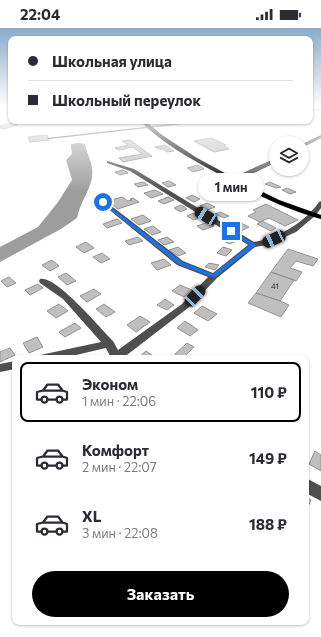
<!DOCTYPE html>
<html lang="ru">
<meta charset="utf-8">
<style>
body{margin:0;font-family:Commissioner,sans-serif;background:#f2f2f3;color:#2b2b33;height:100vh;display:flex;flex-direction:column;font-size:15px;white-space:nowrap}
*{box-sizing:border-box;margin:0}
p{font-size:13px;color:#7c7c81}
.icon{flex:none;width:22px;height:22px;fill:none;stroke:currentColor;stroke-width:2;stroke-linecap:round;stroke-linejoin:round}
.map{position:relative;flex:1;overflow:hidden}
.side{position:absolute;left:12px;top:327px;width:297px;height:270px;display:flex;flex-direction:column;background:#fff;border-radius:8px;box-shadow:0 1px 3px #0004}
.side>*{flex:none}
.guide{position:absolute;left:8px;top:8px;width:305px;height:88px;border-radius:8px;box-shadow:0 1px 3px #0004;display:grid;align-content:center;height:88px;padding:0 20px;background:#fff}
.controls{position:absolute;left:269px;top:108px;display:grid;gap:8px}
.controls a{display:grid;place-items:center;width:40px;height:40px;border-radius:50%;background:#fff;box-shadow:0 1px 3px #0004;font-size:20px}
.end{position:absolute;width:18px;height:18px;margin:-9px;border:5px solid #1a73e8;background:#fff;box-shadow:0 0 0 2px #fff}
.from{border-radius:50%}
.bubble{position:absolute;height:28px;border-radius:14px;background:#fff;box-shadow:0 1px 3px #0004;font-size:13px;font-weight:700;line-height:28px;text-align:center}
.car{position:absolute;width:12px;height:24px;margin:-12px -6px;border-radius:5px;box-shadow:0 0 3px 1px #0007;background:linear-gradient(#222 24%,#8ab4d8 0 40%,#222 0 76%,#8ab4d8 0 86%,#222 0)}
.guide b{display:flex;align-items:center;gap:14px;height:38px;font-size:15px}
.guide b+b{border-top:1px solid #e1e1e2}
.guide i{width:10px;height:10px;background:#2b2b33}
ul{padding:7px 0 0;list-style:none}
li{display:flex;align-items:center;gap:12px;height:60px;margin:0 8px 6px;padding:0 12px;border:2px solid transparent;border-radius:8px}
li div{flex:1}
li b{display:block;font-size:15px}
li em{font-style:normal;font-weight:700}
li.current{border-color:#000}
li>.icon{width:36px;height:36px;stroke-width:1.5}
.cta{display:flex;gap:8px;margin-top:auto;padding:8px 20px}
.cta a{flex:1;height:46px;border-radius:24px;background:#000;color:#fff;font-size:16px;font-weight:700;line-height:46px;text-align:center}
.status{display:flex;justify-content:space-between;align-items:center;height:28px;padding:0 20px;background:#fff;direction:ltr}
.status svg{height:11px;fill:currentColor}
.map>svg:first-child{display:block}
.water{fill:#9d9d9d}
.building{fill:#bfbfbf;stroke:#939393}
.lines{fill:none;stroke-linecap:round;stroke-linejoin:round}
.major-casing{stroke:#dbdbdb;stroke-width:1}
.minor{fill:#4f4f4f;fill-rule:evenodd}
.major{fill:#000;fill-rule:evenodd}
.route{fill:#1a73e8}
.labels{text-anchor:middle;stroke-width:3;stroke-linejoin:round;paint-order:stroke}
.number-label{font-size:8px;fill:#303030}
</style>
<div class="status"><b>22:04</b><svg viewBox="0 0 49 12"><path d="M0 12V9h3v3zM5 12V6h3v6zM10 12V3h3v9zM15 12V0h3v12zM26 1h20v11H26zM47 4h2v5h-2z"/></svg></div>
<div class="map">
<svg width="321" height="609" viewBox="0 0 321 609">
<rect width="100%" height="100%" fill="#fff"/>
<path class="water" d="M79 115 85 116C86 124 91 131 92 140 95 157 80 173 77 190L61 201 0 234V219L38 199 58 174 72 152 66 132C76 123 70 125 71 116Z"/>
<path class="building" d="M9 95 17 97 4 101 0 100V98Z
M47 107 49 112 30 114 28 109Z
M211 110 226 117 224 118 229 121 214 124 194 113Z
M130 112 152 128 123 134 119 130 142 126 133 119 119 122 115 120 128 117 122 113Z
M165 117 174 123 167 124 163 121H159L155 119Z
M198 137 204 141 193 144 187 140Z
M123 142 128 145 120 147 115 144Z
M169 153 176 157 168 159 162 155Z
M143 154 148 157 138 159 134 156Z
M270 154 281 159 276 160 265 156Z
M287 160 296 164 290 166 282 162Z
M155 162 163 166 151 170 144 165Z
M192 167 200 171 194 174 186 170Z
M122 169 128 173 132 172 130 171 133 170 139 174 118 181 108 173Z
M168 169 174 172 164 176 158 173Z
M207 175 215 179 207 182 200 178Z
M266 176 298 192 285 198 269 190 260 194 248 188 256 184 253 182Z
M181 177 187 181 180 184 174 180Z
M220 184 229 188 224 190 215 186Z
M194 185 201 189 194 192 187 188Z
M143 187 151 193 139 197 131 191Z
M117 191 122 195 107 200 103 196Z
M262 193 276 200 271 203 257 196Z
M208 194 214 198 203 202 197 198Z
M239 194 249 199 241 203 231 198Z
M153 198 161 204 152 207 144 201Z
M231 208 239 212 229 216 222 212Z
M138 209 143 213 129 217 125 213Z
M167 209 174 214 164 217 158 212Z
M86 214 94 220 84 225 76 219Z
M178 219 186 225 178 228 169 222Z
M223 219 232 222 226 228 217 225Z
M288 221 318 231 313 238 296 233 290 240 302 244 296 253 271 244Z
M102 225 110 231 101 235 93 229Z
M164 231 171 237 157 242 151 235Z
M52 232 59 238 50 243 42 237Z
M209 235 219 237 215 242 205 239Z
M271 244 294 252 280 273 256 265Z
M66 245 76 253 67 257 58 249Z
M9 249 16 255 7 259 1 253Z
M38 256 43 260 30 267 25 262Z
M180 257 192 262 184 269 172 263Z
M94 261 101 266 87 274 80 268Z
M256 265 280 273 289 277 281 289 248 275Z
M165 271 174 277 167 282 157 277Z
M59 276 68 283 56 290 47 283Z
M104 276 115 284 106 289 96 281Z
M202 278 217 286 208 293 194 285Z
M140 288 150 294 136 304 127 297Z
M185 293 198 302 190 308 177 300Z
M75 295 81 300 65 309 59 304Z
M37 309 43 319 29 325 23 315Z
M187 315 194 319 183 330H176L173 328Z
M10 320 15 327 0 334V324Z
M146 323 156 330H138Z
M315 423 321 427V443L309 436Z
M306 469 311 472 306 483Z"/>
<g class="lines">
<defs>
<path id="major" d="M140 93H145L162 107 197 130 234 150 279 172 321 187V191C284 181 249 163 215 144 189 130 161 114 140 93Z"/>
</defs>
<use href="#major" class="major-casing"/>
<path class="minor" d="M310 80 321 81V83L310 82Z
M197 93H211L49 111 47 110Z
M321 107V110L302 120V116Z
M276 130V134C268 138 236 156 229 151Z
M107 133 134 141 254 214C279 210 305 194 319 174L321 173V180L316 187 296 204 267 217 255 219 217 250 188 280 123 330H111L106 320 63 330H40L41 327 45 326 101 314 63 271 40 255 39 253 40 251C56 247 101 301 113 313L118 322 182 276 208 249 177 237 101 175V173H105L183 233 213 245 248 217 130 143 107 135Z
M15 333V341L0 344V336Z
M306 450 321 458V473L306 465Z"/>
<use href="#major" class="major"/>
</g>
<linearGradient id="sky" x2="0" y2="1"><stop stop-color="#8aabca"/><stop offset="0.48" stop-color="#fff"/><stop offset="1" stop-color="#fff" stop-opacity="0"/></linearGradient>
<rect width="321" height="164" fill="url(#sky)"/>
<path class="route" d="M103 173 182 234 213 246 250 217 229 204V202H232L256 217 215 249H212L178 236 102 175Z"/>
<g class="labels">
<g class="number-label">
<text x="275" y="261">41</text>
</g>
</g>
</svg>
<div class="controls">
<a><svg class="icon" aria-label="layers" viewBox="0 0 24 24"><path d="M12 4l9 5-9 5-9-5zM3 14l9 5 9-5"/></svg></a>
</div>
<i class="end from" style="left:103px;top:174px"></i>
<i class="end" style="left:231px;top:203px"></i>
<div class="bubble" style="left:198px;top:145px;width:66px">1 мин</div>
<i class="car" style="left:206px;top:188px;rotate:301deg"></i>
<i class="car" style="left:274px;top:211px;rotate:245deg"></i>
<i class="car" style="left:195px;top:268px;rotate:44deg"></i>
<div class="guide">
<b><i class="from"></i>Школьная улица</b>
<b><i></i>Школьный переулок</b>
</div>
<section class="side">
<ul>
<li class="current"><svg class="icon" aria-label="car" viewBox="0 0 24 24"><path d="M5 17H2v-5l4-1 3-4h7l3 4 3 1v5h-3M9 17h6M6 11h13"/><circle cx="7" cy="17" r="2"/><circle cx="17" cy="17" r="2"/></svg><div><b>Эконом</b><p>1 мин · 22:06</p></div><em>110 ₽</em></li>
<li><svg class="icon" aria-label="car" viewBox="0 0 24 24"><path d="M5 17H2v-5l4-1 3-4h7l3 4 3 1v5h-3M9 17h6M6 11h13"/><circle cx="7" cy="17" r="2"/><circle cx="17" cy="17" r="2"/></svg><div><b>Комфорт</b><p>2 мин · 22:07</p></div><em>149 ₽</em></li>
<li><svg class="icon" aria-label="car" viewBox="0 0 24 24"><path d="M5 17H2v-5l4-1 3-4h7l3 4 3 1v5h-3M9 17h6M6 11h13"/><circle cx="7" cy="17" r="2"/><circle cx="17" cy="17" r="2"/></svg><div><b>XL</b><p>3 мин · 22:08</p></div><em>188 ₽</em></li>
</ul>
<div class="cta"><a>Заказать</a></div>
</section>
</div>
